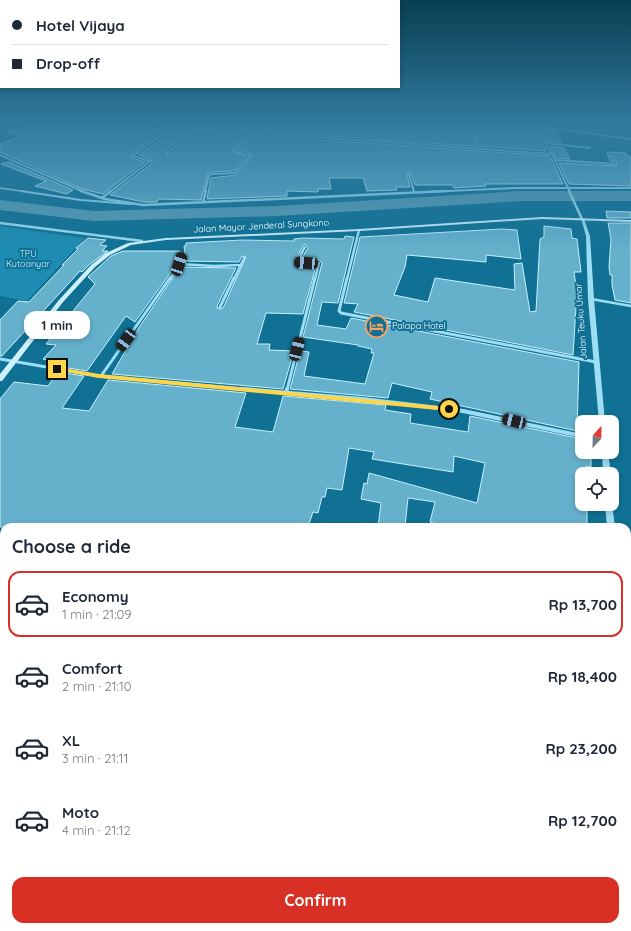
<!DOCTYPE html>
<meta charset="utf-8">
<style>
body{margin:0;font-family:Quicksand,sans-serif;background:#f2f2f3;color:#1f2937;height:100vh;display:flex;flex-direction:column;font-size:15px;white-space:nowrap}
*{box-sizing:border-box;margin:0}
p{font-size:13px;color:#747a83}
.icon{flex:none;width:22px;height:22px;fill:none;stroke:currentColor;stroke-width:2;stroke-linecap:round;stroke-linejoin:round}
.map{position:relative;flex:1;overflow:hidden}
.details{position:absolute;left:0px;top:523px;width:631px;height:408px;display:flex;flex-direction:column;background:#fff;border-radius:12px 12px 0 0;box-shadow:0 2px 6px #0003}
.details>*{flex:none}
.guide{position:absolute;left:0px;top:0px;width:400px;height:88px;box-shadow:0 2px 6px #0003;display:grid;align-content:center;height:88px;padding:0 12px;background:#fff}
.needle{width:26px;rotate:22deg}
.fabs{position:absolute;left:575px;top:415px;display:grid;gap:8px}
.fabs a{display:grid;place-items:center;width:44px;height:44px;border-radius:8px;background:#fff;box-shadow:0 2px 6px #0003;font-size:20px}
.end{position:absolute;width:18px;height:18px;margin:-9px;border:5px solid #ffd54a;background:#111;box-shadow:0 0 0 2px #111}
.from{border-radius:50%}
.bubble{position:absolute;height:28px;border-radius:12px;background:#fff;box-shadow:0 2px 6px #0003;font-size:13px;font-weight:700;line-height:28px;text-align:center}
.car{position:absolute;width:12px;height:24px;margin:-12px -6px;border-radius:5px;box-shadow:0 0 3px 1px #0007;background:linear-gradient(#222 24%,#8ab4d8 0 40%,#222 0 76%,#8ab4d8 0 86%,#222 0)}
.guide b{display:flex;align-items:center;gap:14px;height:38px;font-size:15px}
.guide b+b{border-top:1px solid #e0e1e3}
.guide i{width:10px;height:10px;background:#1f2937}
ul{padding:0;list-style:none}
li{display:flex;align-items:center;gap:12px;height:66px;margin:0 8px 6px;padding:0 4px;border:2px solid transparent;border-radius:12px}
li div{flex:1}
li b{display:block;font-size:15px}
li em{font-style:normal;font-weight:700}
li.on{border-color:#d93025}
li>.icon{width:36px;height:36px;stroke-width:1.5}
h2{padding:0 12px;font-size:18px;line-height:48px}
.primary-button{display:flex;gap:8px;margin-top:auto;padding:8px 12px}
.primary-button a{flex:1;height:46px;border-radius:12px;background:#d93025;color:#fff;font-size:16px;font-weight:700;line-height:46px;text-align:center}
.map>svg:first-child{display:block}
.green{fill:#1e8cb2}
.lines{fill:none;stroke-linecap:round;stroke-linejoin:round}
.river{fill:#5a9db5;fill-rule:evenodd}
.building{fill:#65b1cc;stroke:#c5f0fe}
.service-far2{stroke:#9edef4;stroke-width:1.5}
.service-far1{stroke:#9edef4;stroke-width:2}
.service{stroke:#9edef4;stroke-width:2.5}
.minor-far4{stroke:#9edef4;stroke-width:2}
.minor-far3{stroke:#9edef4;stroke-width:2.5}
.minor-far2{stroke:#9edef4;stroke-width:3}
.minor-far1{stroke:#9edef4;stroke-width:4}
.minor{stroke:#9edef4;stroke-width:5}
.tertiary{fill:#9edef4;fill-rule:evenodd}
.secondary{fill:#cdf0fd;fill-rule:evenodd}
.route{fill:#ffd54a}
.labels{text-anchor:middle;stroke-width:4;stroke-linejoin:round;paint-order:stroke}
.far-street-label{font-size:9px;fill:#fff;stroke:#107194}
.far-park-label{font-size:9px;fill:#c5f0fe;stroke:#107194}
.far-poi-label{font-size:9px;fill:#fff;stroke:#107194;text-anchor:start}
</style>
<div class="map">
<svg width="631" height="931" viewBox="0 0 631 931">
<rect width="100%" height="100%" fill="#107194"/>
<path class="green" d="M0 226 85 238 27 301 0 296Z"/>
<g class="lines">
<path class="river" d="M522 191H631V201H522L277 216 94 221 0 210V200L94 211 277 206Z"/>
</g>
<path class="building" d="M33 123H113L115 125 165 129 131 155 132 158 145 162 103 194 82 189 0 152V144L20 136 5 132Z
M149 123H219L215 128Z
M224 123H291L280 132 221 128Z
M297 123H373L364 138 287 133Z
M378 123H526V125H532L547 151 476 146 475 132 473 131 471 133V146L369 139Z
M540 129 555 131 561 142 547 141Z
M173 130 189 131 166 151 167 155H170L196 131 245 135 232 151 246 157 234 171 212 172 208 174 201 200 159 199 157 202H144L110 195 152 163 151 159 139 155Z
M251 135 550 156 563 184H485L486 186 454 188 452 185H415L411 173 409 172 407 174 410 187H395L397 190 367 191 363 178H329L331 189H318V192L287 191V196L207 199 211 178 236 175 252 157 251 154 238 150Z
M550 146 564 148 570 159 556 158Z
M607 152 626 153 628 156 631 157V186L569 184 559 163 616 166 617 162 610 161Z
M9 162 73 190 67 194 35 186 46 181 1 164Z
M606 211 631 212V218H607Z
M608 223H631V303L615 300 612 285V275H610L609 267 611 239Z
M544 226 571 229 572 238 577 239 581 272H574L577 292 573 355 354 312 358 304 344 303 360 237 502 229 517 230 521 259 486 255V262L407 255 405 267 394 295 428 302 435 278 515 290 514 264 522 263 530 312 536 311 540 239 544 237Z
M345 236 354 237 338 303 322 302 317 325 346 329 351 318 579 362 577 431 430 399 432 392 392 383 388 398 290 389 300 351 309 352 304 376 365 384 374 353H371L372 349 358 346V345L303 337 322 263 319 260 301 259 308 248 305 244 303 246 294 263 297 265 316 266 303 314 266 313 257 344H270L269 350 294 351 283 389 112 374 140 326 180 267 236 268 217 306 218 309 223 308 246 257 242 256 239 262 183 261 185 253 184 246H186V243L242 240 294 241V239L303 238 344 239Z
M88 238 106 240 100 245 107 246 102 251H108L90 264 82 272 80 271 2 356H0V320L18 301 29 302 64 265H62L78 249 76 248Z
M123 251H180L176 263 169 275 135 322 126 316 87 371 62 367 65 363 43 359 56 345 46 344 95 284 88 277 111 256Z
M58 372 84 376 62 408 89 411 108 380 246 393 235 427 273 432 283 396 386 405 385 410 411 414 410 423 468 432 470 416 582 439V452H591V467L586 466 585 474H582V504H587V527H446L430 522 435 502 408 498 405 527H378L381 503 361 499 364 483 367 484 369 473 477 503 485 463 454 456 453 472 372 459 374 452 349 448 342 490 327 488 325 497H322L318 513 313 512 308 527H0V399L14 382 48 386Z"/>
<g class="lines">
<path class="service-far2" d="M0 188 28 192"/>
<path class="service-far1" d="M21 191 81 200 131 204"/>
<path class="service" d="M591 299 631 306"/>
<path class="minor-far4" d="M115 123 552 154
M533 123 552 154 570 192
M535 126 631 139
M215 131 222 123
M473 133 474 148
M281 135 295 123
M365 141 376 123
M546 143 590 148
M168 153 195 129
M0 155 84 192
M554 160 615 164
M409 174 414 192
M110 192 150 161 133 156 171 128
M205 192 209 176 212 174 235 173 250 156 234 151 250 133
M425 192 515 188H631"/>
<path class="minor-far3" d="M81 191 105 199 143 205 447 191
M569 191 582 219
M102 198 111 191
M203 202 206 191
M0 223 142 241
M305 247 297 262 319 263 315 279
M179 264 214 266 241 265
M170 279 179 264 182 253
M234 279 244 258
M347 279 359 230"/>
<path class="minor-far2" d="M347 278 339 311 341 313 596 362
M220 307 234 278
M0 359 99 376 255 390
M101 376 170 278
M287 390 315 278"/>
<path class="minor-far1" d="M243 389 363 399 463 411 582 436
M286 393 287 389"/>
<path class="minor" d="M0 630 4 631"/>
<path class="tertiary" d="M581 218 584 219 590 236 594 299 605 422H599L588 299 586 236Z
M602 452H608L611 474H603Z
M612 503 615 527H607L605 504H612Z
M627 733 631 735V905L627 903Z"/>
<path class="secondary" d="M542 217 631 220V222L542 219 359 231 166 240 131 245 110 255 95 267 63 302 2 381H0V374L59 300 91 265 106 253 128 243 166 238 359 229Z"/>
</g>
<linearGradient id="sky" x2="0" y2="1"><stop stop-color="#093e51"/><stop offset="0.49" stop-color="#317b9f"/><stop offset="1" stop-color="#317b9f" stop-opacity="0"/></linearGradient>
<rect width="631" height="253" fill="url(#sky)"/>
<path class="route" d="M57 367 99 374 449 407 452 409 449 411 99 378 55 370Z"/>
<defs>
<symbol id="hotel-ring" viewBox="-11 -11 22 22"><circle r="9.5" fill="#107194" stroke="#ffa260" stroke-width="1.5"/><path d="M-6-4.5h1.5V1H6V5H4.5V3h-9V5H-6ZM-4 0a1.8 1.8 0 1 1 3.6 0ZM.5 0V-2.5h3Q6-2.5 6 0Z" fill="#ffa260"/></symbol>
</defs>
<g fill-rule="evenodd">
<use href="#hotel-ring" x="364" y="314" width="25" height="25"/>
</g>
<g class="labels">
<g class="far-street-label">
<text transform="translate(261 226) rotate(-3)" y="3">Jalan Mayor Jenderal Sungkono</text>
<text transform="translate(581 321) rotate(-94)" y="3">Jalan Teuku Umar</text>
</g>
<g class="far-park-label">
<text x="28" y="257">TPU<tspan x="28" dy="10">Kutoanyar</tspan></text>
</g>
<g class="far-poi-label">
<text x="392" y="329">Palapa Hotel</text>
</g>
</g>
</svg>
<div class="fabs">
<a><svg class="needle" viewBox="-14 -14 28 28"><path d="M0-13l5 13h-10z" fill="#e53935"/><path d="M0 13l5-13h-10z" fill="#747a83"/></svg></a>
<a><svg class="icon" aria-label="locate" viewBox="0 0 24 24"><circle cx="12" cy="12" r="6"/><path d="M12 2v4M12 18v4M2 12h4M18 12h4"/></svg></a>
</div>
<i class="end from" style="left:449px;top:409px"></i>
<i class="end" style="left:57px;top:369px"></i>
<div class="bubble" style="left:24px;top:311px;width:66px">1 min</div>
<i class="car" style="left:306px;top:263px;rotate:274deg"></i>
<i class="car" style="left:179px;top:264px;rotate:18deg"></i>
<i class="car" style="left:126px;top:340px;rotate:216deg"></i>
<i class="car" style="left:297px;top:349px;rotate:14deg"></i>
<i class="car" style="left:514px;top:421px;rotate:283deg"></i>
<div class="guide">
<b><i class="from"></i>Hotel Vijaya</b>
<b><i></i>Drop-off</b>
</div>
<section class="details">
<h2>Choose a ride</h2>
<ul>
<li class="on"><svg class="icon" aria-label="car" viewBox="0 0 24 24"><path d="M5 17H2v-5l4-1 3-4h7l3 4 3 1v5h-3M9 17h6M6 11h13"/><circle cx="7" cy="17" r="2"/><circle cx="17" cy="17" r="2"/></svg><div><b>Economy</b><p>1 min · 21:09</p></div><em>Rp 13,700</em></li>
<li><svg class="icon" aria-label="car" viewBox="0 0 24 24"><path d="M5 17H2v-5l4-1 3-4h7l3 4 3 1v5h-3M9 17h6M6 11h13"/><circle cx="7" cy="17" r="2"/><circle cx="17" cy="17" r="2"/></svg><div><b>Comfort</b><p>2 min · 21:10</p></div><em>Rp 18,400</em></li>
<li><svg class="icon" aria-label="car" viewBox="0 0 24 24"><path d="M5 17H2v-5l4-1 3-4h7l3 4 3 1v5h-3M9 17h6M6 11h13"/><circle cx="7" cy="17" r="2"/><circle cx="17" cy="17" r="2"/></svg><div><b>XL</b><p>3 min · 21:11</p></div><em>Rp 23,200</em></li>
<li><svg class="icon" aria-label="car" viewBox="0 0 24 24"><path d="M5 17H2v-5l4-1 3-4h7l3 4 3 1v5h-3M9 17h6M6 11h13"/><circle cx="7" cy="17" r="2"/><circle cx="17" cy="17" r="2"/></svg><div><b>Moto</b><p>4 min · 21:12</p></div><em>Rp 12,700</em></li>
</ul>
<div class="primary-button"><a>Confirm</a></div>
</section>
</div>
